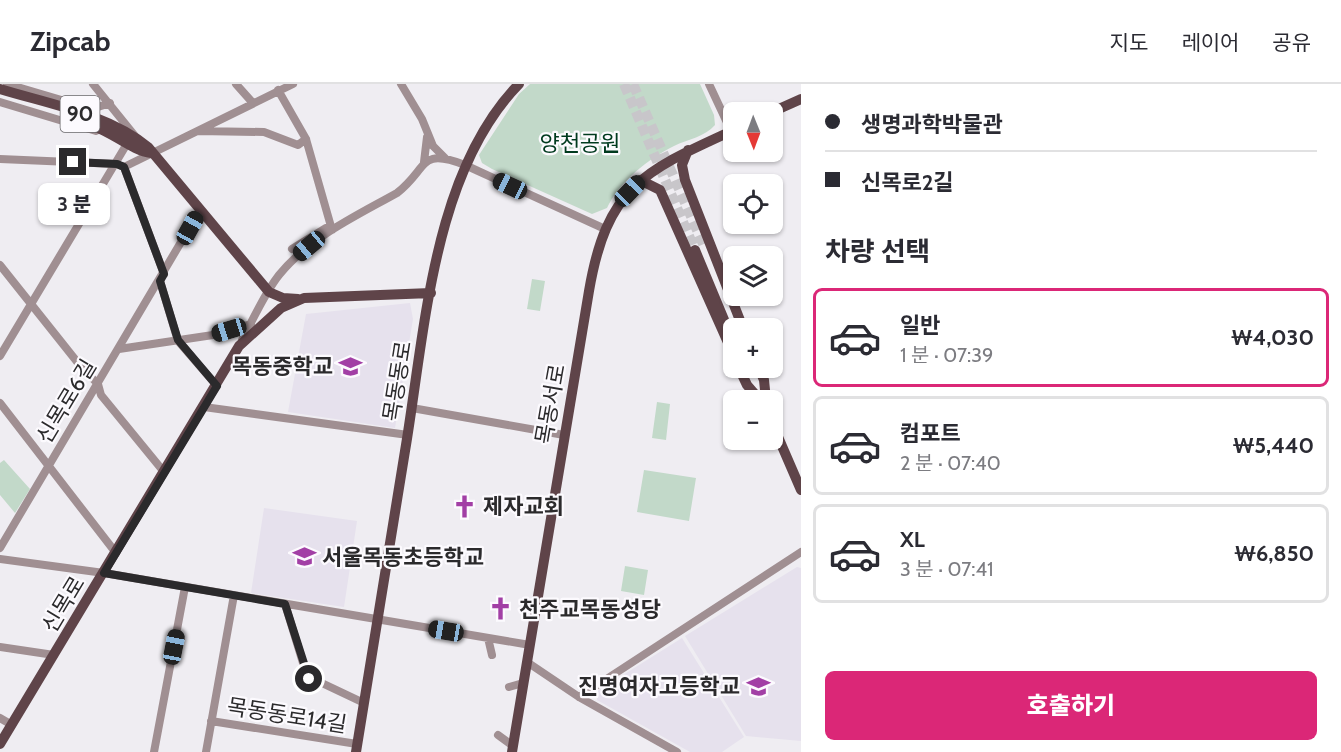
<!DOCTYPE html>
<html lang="ko">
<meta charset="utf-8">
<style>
body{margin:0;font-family:Cabin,"Noto Sans KR",sans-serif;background:#f7f7f7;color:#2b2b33;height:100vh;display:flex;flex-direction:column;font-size:22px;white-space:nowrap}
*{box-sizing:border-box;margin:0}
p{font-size:20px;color:#7c7c81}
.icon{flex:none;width:33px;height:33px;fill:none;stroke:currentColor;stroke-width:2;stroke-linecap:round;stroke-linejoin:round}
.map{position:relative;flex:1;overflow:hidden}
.details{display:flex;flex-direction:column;background:#fff;width:540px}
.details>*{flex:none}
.guide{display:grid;align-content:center;height:132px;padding:0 24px;background:#fff}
.needle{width:39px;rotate:179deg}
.buttons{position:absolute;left:723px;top:18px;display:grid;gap:12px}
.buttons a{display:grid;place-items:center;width:60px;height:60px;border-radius:9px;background:#fff;box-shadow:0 2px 4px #0004;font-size:30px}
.end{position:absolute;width:27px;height:27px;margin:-14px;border:8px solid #2b2a2c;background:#fff;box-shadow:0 0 0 3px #fff}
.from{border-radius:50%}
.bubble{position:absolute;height:42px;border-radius:9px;background:#fff;box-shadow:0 2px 4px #0004;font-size:20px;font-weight:800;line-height:42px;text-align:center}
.car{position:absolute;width:18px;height:36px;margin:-18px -9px;border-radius:8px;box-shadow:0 0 4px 2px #0007;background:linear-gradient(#222 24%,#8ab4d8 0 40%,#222 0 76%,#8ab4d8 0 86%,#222 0)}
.guide b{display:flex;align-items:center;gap:21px;height:57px;font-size:22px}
.guide b+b{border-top:2px solid #e1e1e2}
.guide i{width:15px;height:15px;background:#2b2b33}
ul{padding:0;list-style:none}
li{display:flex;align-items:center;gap:18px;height:99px;margin:0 12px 9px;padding:0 12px;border:3px solid #e1e1e2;border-radius:9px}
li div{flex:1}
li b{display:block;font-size:22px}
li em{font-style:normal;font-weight:800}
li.current{border-color:#db2777}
li>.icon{width:54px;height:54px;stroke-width:1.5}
h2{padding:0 24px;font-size:27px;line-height:72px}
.action{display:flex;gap:12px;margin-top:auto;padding:12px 24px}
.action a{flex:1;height:69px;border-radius:9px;background:#db2777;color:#fff;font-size:24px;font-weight:800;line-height:69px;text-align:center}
header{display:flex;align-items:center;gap:36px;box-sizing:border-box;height:84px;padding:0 30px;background:#fff;border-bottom:2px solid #e1e1e2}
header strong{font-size:28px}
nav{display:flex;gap:33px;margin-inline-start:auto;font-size:21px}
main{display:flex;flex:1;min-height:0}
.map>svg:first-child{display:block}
.built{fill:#e6e1ed}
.park{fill:#c2d9c9}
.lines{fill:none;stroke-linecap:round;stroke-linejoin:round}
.major-tunnel{stroke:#c8c6ca;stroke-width:10;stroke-dasharray:10 5;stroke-linecap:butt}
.minor{stroke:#a08f92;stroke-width:8}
.major{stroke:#5f4449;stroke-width:10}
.route{stroke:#2b2a2c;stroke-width:8}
.labels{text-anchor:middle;stroke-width:4.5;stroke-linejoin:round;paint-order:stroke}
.shield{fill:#fcfafe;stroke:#6a686b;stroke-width:1.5}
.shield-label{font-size:21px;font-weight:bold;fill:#2b2a2c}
.park-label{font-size:22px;fill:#003a1e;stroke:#fcfafe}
.poi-label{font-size:22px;font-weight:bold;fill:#2b2a2c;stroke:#fcfafe;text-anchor:start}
.street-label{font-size:22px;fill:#2b2a2c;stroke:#fcfafe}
</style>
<header>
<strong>Zipcab</strong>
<nav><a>지도</a><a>레이어</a><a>공유</a></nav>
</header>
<main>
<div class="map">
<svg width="801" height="668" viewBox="0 0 801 668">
<rect width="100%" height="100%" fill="#efedf2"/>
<path class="built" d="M410 219 413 235 395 344 288 328 306 230Z
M264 424 357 437 344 523 251 509Z
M797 483 801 484V657L746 652 685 552Z
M682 554 744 653 722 668H690L597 616 596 608Z"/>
<path class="park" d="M530 0H700L714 31 715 41C705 53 688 55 674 62 648 75 620 97 607 124L592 130 492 85 482 79 479 71 519 10Z
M532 195 545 197 540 227 527 225Z
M657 318 670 320 666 356 652 354Z
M4 376 30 405 15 429 0 411V379Z
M644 386 696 394 689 437 637 428Z
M625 482 648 486 644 511 621 507Z"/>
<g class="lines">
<path class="major-tunnel" d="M624 0 695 166
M633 0 704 162"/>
<path class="minor" d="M7 0 92 25 110 19
M93 0 135 52
M236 0 252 18
M401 0 422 35 433 62 445 74
M709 0 731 47
M278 6 306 55 332 146
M0 18 96 47
M198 47 264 48 298 61 306 55
M0 75 117 80 124 83 293 0
M424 78 427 53
M124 83 164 190
M292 165 326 144
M0 181 82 284 98 300 101 311 164 388
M160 197 178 257 217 302
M242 256C254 234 264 210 279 191 310 153 356 132 397 109 429 84 418 63 465 81L605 145
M119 265 213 251 251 240
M0 272 128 58
M0 319 116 469
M204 323 408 351
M412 324 564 351
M0 464 200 126
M0 475 104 489 530 561
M285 520 307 592 364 619
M488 554 492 571
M0 563 54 571
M527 578 579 613 677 668
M509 603 523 599
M579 613 801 468
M0 634 12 641
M211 637 357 660
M498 651 513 662
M154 668 185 503
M206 668 234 511"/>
<path class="major" d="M0 5C49 20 108 30 148 63L269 208 283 214 298 215
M772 28 801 15
M93 42C112 48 133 67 151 69
M688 66 682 81 685 96 743 244
M640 96 660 106 734 272
M695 166 727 243
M739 284 747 301 760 316
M759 284 764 296 766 316
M772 339 801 406
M0 660 239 262 281 224 304 214 431 209
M356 668C372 568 389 467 405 367 425 249 432 89 519 0
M512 668 589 207C607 102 644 87 734 46"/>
</g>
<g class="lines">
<path class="route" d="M73 78 117 80 124 83 164 190 160 197 178 256 217 302 104 489 285 520 309 595"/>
</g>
<defs>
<symbol id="school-bare" viewBox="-9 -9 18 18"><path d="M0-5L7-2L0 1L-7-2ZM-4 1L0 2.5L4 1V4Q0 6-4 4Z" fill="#a23fa5" stroke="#fcfafe" stroke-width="2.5" paint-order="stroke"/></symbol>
<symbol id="church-bare" viewBox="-9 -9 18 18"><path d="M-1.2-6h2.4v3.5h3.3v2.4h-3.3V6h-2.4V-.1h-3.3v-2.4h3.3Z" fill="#a23fa5" stroke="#fcfafe" stroke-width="2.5" paint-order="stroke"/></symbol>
</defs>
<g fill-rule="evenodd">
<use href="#school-bare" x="334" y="266" width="33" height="33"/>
<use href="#church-bare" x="448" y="406" width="33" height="33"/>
<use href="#school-bare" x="288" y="456" width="33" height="33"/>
<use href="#church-bare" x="484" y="508" width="33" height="33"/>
<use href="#school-bare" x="742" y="586" width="33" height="33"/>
</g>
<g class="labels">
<rect class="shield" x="60.5" y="12" width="39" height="36" rx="4.5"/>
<g class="shield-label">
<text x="80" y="37">90</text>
</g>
<g class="park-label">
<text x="580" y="67">양천공원</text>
</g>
<g class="poi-label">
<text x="333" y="290" text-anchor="end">목동중학교</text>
<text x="483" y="430">제자교회</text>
<text x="322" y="481">서울목동초등학교</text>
<text x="519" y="533">천주교목동성당</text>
<text x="740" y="610" text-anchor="end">진명여자고등학교</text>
</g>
<g class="street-label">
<text transform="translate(397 297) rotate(-81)" y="8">목동동로</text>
<text transform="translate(66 317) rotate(-59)" y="8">신목로6길</text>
<text transform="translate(550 320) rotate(-80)" y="8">목동서로</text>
<text transform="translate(63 520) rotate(-59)" y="8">신목로</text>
<text transform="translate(287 631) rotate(9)" y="8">목동동로14길</text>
</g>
</g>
</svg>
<div class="buttons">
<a><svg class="needle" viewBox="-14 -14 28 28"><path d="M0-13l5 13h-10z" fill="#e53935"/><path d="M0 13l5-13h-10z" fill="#7c7c81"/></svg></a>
<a><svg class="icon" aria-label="locate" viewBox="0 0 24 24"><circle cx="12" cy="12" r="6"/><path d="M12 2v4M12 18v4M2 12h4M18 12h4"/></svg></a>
<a><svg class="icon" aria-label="layers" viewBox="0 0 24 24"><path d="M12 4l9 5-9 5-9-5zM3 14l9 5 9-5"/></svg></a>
<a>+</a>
<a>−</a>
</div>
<i class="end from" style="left:309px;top:595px"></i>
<i class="end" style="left:73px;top:78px"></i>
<div class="bubble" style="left:38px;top:99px;width:72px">3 분</div>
<i class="car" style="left:510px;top:102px;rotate:295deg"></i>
<i class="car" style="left:630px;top:107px;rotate:44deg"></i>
<i class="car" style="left:190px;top:144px;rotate:29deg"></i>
<i class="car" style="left:309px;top:162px;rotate:230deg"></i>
<i class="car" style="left:229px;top:246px;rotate:253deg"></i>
<i class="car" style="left:446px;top:547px;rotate:280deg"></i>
<i class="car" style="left:174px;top:563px;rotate:11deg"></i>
</div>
<section class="details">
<div class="guide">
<b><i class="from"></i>생명과학박물관</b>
<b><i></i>신목로2길</b>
</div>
<h2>차량 선택</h2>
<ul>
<li class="current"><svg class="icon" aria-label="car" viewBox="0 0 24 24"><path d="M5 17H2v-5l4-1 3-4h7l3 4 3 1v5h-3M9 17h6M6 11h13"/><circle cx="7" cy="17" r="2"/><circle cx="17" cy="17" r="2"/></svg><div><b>일반</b><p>1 분 · 07:39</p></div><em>₩4,030</em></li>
<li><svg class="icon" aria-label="car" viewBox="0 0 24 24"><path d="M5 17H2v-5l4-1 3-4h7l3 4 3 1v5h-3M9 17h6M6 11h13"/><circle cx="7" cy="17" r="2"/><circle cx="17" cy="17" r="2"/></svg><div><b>컴포트</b><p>2 분 · 07:40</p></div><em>₩5,440</em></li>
<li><svg class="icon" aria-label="car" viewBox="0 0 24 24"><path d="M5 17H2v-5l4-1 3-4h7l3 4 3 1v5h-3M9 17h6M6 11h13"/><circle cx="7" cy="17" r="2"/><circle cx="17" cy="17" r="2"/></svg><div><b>XL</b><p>3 분 · 07:41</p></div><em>₩6,850</em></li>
</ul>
<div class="action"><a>호출하기</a></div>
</section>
</main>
